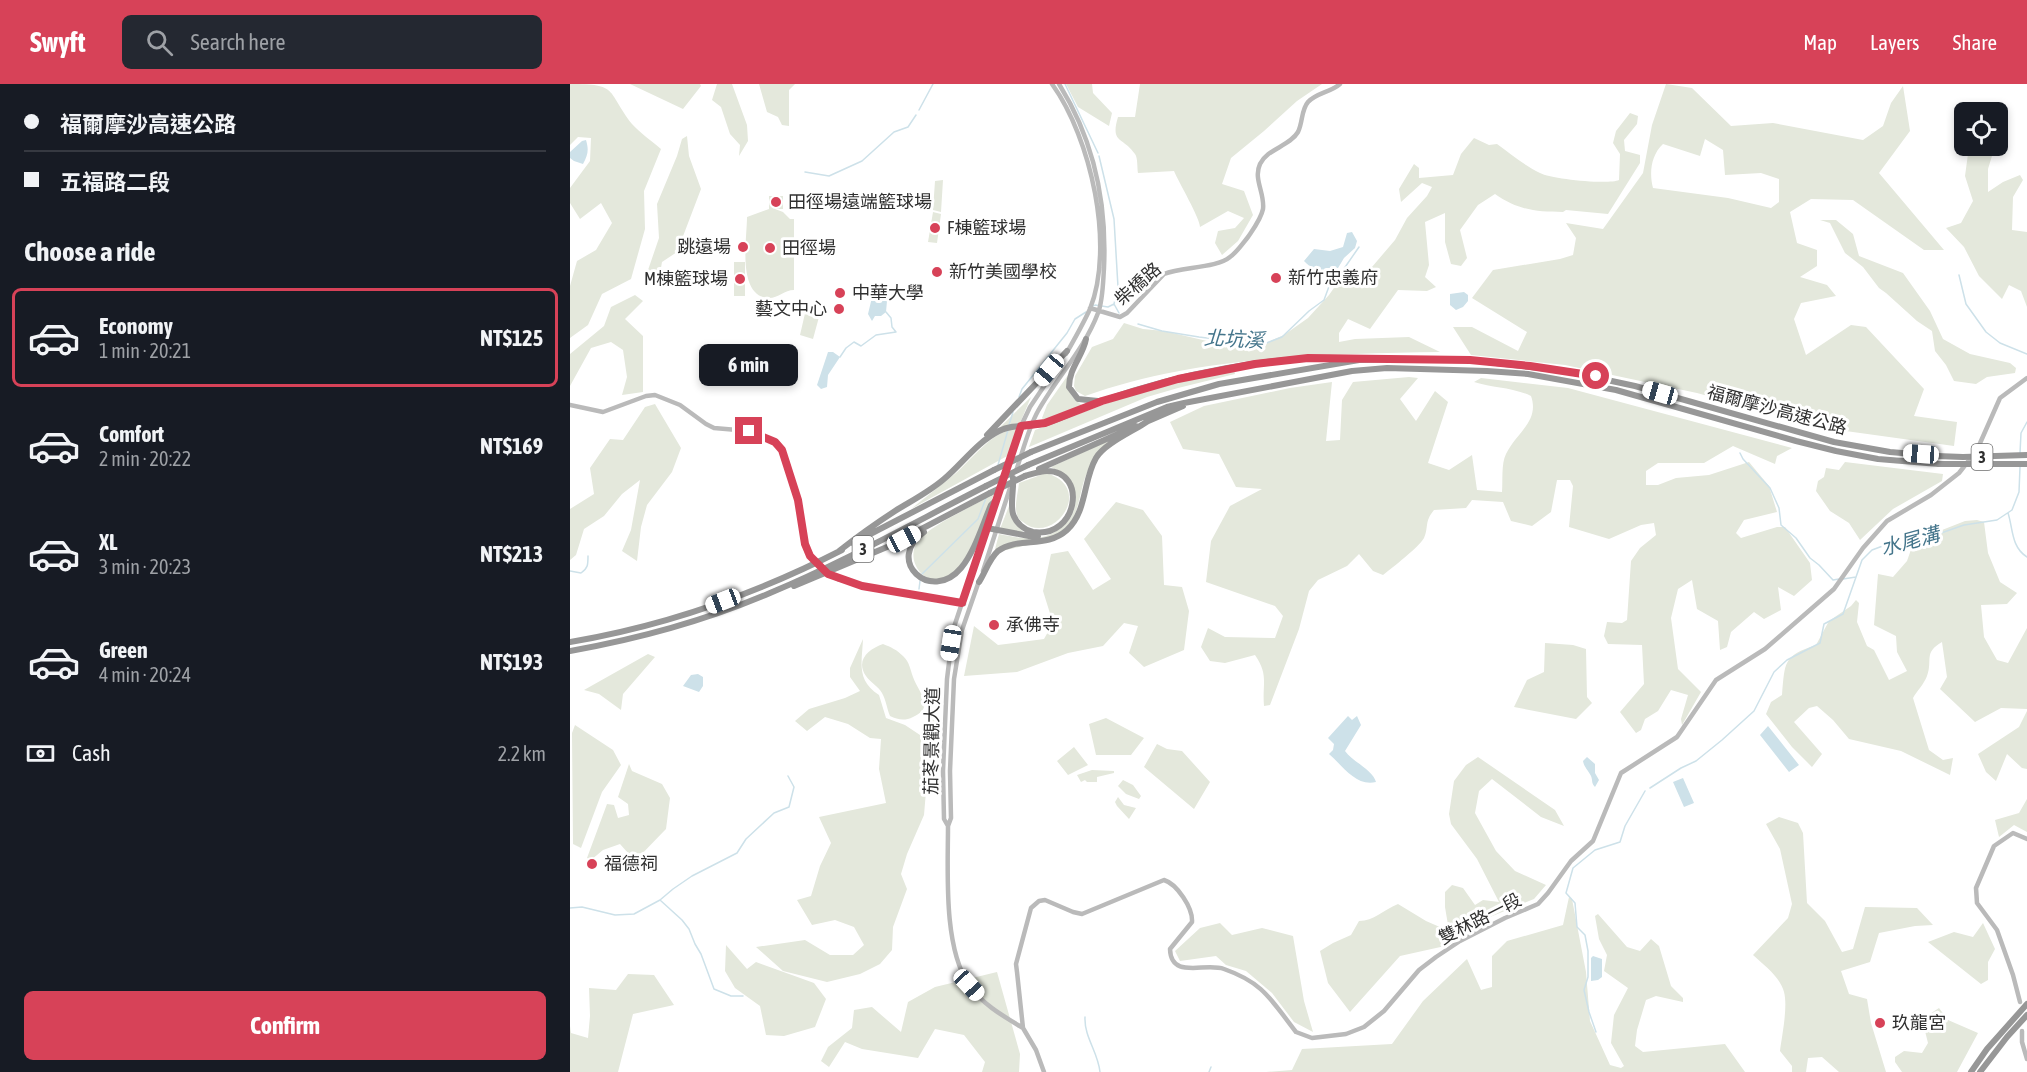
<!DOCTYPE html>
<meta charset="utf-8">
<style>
body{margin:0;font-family:"Asap Condensed","Noto Sans TC",sans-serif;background:#242831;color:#f1f3f6;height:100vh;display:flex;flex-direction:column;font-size:22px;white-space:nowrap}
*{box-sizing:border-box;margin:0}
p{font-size:20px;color:#9ea1a6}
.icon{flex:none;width:33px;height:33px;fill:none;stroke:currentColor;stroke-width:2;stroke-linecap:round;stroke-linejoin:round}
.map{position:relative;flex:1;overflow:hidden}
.sheet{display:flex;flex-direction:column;background:#171b24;width:570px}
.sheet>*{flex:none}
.banner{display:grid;align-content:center;height:132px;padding:0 24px;background:#171b24}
.tools{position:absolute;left:1384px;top:18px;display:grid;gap:12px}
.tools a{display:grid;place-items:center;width:54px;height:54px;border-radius:9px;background:#171b24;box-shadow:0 3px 9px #0003;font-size:30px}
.end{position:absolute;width:27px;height:27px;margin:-14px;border:8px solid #d74258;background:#fff;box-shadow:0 0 0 3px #fff}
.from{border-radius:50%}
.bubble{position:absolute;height:42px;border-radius:9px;background:#171b24;box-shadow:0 3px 9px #0003;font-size:20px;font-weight:700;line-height:42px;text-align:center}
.car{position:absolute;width:18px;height:36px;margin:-18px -9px;border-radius:8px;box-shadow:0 0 4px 2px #0007;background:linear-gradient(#fff 24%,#345 0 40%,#fff 0 76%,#345 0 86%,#fff 0)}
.banner b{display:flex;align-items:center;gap:21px;height:57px;font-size:22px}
.banner b+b{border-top:2px solid #363941}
.banner i{width:15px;height:15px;background:#f1f3f6}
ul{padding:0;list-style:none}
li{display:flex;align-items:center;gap:18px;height:99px;margin:0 12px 9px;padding:0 12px;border:3px solid transparent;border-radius:9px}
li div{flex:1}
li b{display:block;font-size:22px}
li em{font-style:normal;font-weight:700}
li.current{border-color:#d74258}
li>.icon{width:54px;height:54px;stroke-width:1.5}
h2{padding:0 24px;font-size:27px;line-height:72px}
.pay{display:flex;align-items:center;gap:15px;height:66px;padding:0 24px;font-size:22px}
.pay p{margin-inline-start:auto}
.action{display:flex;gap:12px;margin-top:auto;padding:12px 24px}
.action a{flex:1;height:69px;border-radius:9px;background:#d74258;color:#fff;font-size:24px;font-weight:700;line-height:69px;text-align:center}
header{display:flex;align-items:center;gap:36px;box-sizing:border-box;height:84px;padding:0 30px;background:#d74258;color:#fff}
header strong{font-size:28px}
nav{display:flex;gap:33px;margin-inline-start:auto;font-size:21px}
.search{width:420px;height:54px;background:#242831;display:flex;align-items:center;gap:15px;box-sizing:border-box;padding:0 21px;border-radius:9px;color:#9ea1a6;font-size:22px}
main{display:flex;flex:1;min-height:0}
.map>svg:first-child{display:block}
.green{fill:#e4e8dc;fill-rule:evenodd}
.water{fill:#cde1e9}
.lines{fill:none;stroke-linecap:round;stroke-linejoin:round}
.stream{stroke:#cde1e9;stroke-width:1.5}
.secondary{stroke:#bababa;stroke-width:4.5}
.highway{stroke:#979797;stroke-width:6}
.secondary-bridge{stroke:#bababa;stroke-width:4.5}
.highway-bridge{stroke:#979797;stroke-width:6}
.route{stroke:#d74258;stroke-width:8}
.poi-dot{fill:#d74258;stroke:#fff;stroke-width:2}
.labels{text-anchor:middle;stroke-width:6;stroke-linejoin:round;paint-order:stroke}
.shield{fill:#fff;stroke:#6e6e6e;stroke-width:1.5}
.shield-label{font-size:16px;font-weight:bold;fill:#303030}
.poi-label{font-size:18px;fill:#303030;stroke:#fff;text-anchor:start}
.street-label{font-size:18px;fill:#303030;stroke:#fff}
.water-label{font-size:20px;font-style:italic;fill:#44758b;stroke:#fff}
</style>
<header>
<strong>Swyft</strong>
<div class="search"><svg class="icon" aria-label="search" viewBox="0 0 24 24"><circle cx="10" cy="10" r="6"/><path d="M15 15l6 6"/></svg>Search here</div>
<nav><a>Map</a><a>Layers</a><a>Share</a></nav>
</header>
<main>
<section class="sheet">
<div class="banner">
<b><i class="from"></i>福爾摩沙高速公路</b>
<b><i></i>五福路二段</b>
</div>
<h2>Choose a ride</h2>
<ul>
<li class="current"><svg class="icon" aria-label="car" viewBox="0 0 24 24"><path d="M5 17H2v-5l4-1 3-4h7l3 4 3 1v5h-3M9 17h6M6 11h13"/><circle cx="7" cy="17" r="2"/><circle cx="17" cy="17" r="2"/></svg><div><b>Economy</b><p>1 min · 20:21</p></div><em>NT$125</em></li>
<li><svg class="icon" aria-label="car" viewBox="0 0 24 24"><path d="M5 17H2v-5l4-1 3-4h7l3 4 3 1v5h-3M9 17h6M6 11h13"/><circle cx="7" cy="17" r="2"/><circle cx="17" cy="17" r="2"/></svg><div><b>Comfort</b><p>2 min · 20:22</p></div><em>NT$169</em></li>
<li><svg class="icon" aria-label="car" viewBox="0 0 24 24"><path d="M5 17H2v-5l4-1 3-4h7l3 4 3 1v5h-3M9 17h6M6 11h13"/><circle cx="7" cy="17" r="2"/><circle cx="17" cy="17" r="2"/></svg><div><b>XL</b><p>3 min · 20:23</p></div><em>NT$213</em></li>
<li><svg class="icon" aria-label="car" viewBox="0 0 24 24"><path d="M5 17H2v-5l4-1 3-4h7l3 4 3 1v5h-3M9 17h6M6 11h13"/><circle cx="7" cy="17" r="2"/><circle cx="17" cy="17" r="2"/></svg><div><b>Green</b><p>4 min · 20:24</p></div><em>NT$193</em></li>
</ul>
<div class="pay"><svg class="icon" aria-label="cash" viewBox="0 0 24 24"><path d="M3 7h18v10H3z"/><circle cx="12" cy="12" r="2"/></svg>Cash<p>2.2 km</p></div>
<div class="action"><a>Confirm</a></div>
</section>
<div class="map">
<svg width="1457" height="988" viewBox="0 0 1457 988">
<rect width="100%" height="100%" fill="#fff"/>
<path class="green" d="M0 0C49 0 36 6 62 40 70 49 82 57 91 65L74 107 75 145 61 195 32 210 18 241 0 254V202L7 177 26 166 42 139 31 119 10 135 0 119V104L20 77 21 54 8 53 0 61Z
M60 0H130L131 2 113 25Z
M147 0H162L177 41 178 57 169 72 170 61 160 50 151 23 142 16Z
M189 0H225L219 6V42L212 41 208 33 197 28Z
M496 0H522L523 9 542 29 539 42 508 23Z
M570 0H752L727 17 694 47 661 74 652 100 674 107 683 131 668 157 652 171 645 159 648 147 665 144 674 134 658 127 630 143C630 134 609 99 604 87L568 89C567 84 568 74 565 70 553 52 540 60 548 33H565Z
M1096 0 1122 4 1161 42 1203 39 1293 56 1313 42 1321 19 1333 2 1340 47 1309 89 1374 166H1354L1283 116 1241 115 1220 128 1227 159 1247 166V182L1230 193 1257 201 1266 212 1231 219 1224 235 1236 271 1281 241 1296 243 1354 305 1344 332 1387 338 1384 362 1254 344 1127 309 995 281 901 271 883 243H902L948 267 957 248 902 214 923 186 990 175 1003 171 1006 154 996 139 1033 145 1073 89 1082 41ZM1135 55 1153 66 1155 91 1191 89 1209 95V118L1201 124 1158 114 1083 104C1079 89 1081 71 1093 60L1130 72Z
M1060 29 1068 32 1067 40 1054 56 1055 67 1070 71V79L1038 130 996 126 993 128C966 128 948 126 925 110L908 121 890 146 897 174 891 182 881 180 875 158V129L855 138 859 181 855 193 866 203 857 207 828 206 800 245 778 235 769 249V258L785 255 839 253 870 268C752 270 627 272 515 312L506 307 504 302 505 292 522 263 543 255 554 239 573 245 594 247 650 260 674 255 693 260 714 251 738 234 759 211 773 191 780 200 790 197 825 156 837 134 857 112 862 103 852 99 831 118 829 105 844 80 849 84V94L883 91 891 70 904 54 919 61 927 60C941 70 955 82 970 89 981 95 1038 101 1049 96L1050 70 1043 59 1046 47Z
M117 52 119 72 131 105 107 168 92 178 88 201 77 189 89 154 87 120 107 72 112 55Z
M1405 62H1425L1418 85V108L1433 98 1450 91 1453 96 1443 113 1442 146 1457 148V223L1451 207 1439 201 1432 215 1409 192 1394 163 1376 144 1391 139 1403 117 1395 92 1398 70Z
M373 96 371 128 363 126 365 97Z
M199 112H213V125H205L213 128 220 135H224V206C214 206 208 215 197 214 167 210 177 155 177 133L199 125Z
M363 128 371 130 367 159 358 158Z
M1250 136H1266L1283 150 1289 172 1333 189 1360 227 1373 255 1400 270 1440 279 1446 284 1445 289 1417 293 1406 300 1384 297 1376 281 1365 267 1362 247 1347 237 1316 209 1309 204 1293 183 1275 169 1260 139Z
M164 178H175V212H164Z
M65 211 73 217 55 235 73 252V308L52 311 57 293 53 266 41 258 21 264 0 302V270L34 242 41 223Z
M236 225 248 230 249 233 243 255 230 251Z
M664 286 665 290 608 304 577 313 459 363 465 346 571 307 631 292Z
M498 291C497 306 500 313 512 321L474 336 472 334 477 321Z
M839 293 848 294 830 315 846 337 865 307 878 318 858 379 879 386 902 371 907 406 932 408C933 397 931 380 936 370 946 349 970 337 961 312 942 303 923 304 904 298L911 294 998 304 1222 364 1207 372 1205 380 1163 362 1134 379H1088L1076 387V401H1088L1106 394 1139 391 1179 378 1199 402 1207 428 1174 436 1166 449 1171 454 1207 443H1215L1240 479 1242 496 1224 512 1208 503 1211 526 1194 535 1184 528 1161 548 1157 563 1150 566 1148 537 1127 525 1122 496 1108 505 1101 534 1108 585 1131 608 1112 641 1111 635 1118 611 1101 606 1088 627 1075 635 1071 646 1066 649 1050 628 1074 600 1072 561 1038 560 1034 552 1037 538 1052 539 1057 536 1061 477 1070 464 1086 451 1084 439 1071 441 1039 455 999 443 1003 402 1000 396H987L981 428 962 442 941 437 933 418 902 416 896 424 864 426C854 438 859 443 854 454 848 464 823 483 813 491L803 487 789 470 777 482 748 496 739 507 729 545 700 621 694 622C692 600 699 591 685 571L655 579 640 577 631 563 638 544 655 553 705 554 713 532 705 522 636 498 641 457 660 422 692 405 666 403 649 370 613 365 600 338 634 322 720 304 762 298 756 357 770 356 772 316 783 298Z
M461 313 450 339 440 340 426 347Z
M85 320 111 364 102 388 77 421 71 443 67 477 52 467 61 446 70 396 52 410 34 432 14 445 6 471 0 476V425L24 410 20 384 40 355 53 356 75 323Z
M442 345 446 346 439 371 341 425C356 413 371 401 386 389 404 373 418 352 442 345Z
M542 355C532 366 523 375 517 389 508 408 511 434 491 448 474 459 443 464 424 469L429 450C444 453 461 457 476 452 512 440 517 398 481 383Z
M1275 378 1373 390 1372 397 1323 425 1290 456 1279 439 1260 427 1246 407 1248 397 1254 393 1256 384 1269 386Z
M476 389C527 404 482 463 453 438 450 436 449 435 447 431 444 421 448 409 449 399Z
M424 410C415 433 399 482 376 493 354 505 333 474 349 456 361 441 405 421 424 410Z
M546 418 573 426 592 452 594 501 612 503 619 527 614 566 574 583 559 569 568 542 554 539 533 562 498 569 447 588 394 592 404 542 428 561 474 555 483 539 473 507 481 470 498 467 523 506 541 495 514 455Z
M439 422 443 437 455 450 430 445Z
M1407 436 1414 438 1418 469 1430 498 1447 509 1437 520 1411 521 1414 553 1427 576 1438 579 1457 544V625L1431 624 1405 638 1370 605 1377 593 1372 558C1353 569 1363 576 1357 592 1354 600 1347 607 1343 614L1359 666 1373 676 1383 674 1380 691 1331 667 1279 655 1263 636 1247 622 1239 624 1224 638 1252 670 1242 683 1222 663 1196 630 1201 618 1212 611C1215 578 1213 572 1246 561L1259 537 1281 522 1286 516 1289 519 1287 538 1297 562 1304 566 1319 596 1337 587 1327 568 1326 552 1304 541 1308 490 1323 493 1337 477 1344 457 1395 437Z
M293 555C292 579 286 596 309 611L316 634 335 641 350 651 360 630 365 631 367 653 358 683 354 731 337 770 331 790 337 805 323 843 322 866 310 880 290 890 257 898 213 887 186 863 235 856 260 871H283L294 861 284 843 265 836 242 841 227 816 241 812 250 782 261 759 249 733 316 719 309 685 311 655 300 654 278 640 255 633 237 647 225 637 239 625 275 614 290 607 280 593V584Z
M975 559 1003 561 1016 565 1017 613 1022 619 1006 635 944 623 957 596 974 588Z
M313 560C321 563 327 566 333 572 340 579 340 585 343 593 348 608 366 623 343 633 335 637 328 636 320 632 317 625 316 616 312 609 308 602 300 598 296 592 285 576 299 565 313 560Z
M78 570 85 573 53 610 51 626 29 610 14 606Z
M1457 627V685L1452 684 1437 670 1426 697 1416 688 1408 670 1449 643Z
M536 634 574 654 561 671H526L519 640Z
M5 641 43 666 51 681 32 708 11 764 3 760 2 649Z
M587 660 597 665 612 667 640 698 624 725 574 683Z
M504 663 518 681 498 691 487 677Z
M908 673 985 726 994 742 971 733 922 695 909 707 905 729 926 767 945 787 976 801 964 815 903 840 875 862 830 872 780 928 758 899 750 867 763 859 781 851 789 837C804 837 813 826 828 820L856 837 879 847 875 823V808L882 801 893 804 905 821 913 816 929 818 907 775 881 740 879 730 884 697 896 681Z
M59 680 62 687 92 700 100 714 96 745 65 777 50 760 33 766 21 776 17 774 37 720 44 721 48 734 59 731 58 720 48 713Z
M522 686 544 687V689L527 693V698H517L515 696 511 698 507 691Z
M553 696 563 701 571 712 569 715 556 710 548 702Z
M548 713 554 721 566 724 559 735 547 722 545 718Z
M1457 715V748L1444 741 1429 753 1425 736 1449 729Z
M1209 733 1228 739 1233 749 1237 819 1255 837 1272 868 1283 865 1295 823 1347 824 1363 841 1345 842 1309 849 1300 878 1271 887 1279 910 1297 915 1301 939 1316 988H1269L1252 973 1238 974 1236 988H1222V982L1210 967C1212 951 1218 923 1214 908 1210 893 1194 881 1183 871L1218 834 1222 820 1210 765 1196 740Z
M999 813 1002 815 1016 888 1020 937 1040 981 1051 984 1054 982 1041 959 1044 931 1058 904 1034 887 1037 871 1029 855 1025 832 1028 830 1057 863 1070 867 1081 855 1089 862 1101 902 1113 914V918L1086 912 1076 916 1067 946 1065 962 1073 968 1155 960 1175 988H696L722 986 732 965 822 960 853 917 897 875 911 906 922 903V872L937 857 993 841Z
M650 839 662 851 692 844 723 852 734 917 743 948 724 938 702 909 676 887 656 881 646 872 610 877 605 867 630 844Z
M1413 839 1425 865 1418 878V896L1411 900 1358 858 1384 848 1403 853Z
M156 861 177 885 186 878 244 899 256 915 245 943 214 952 196 951 190 922 165 904 155 887Z
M427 888 450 970 449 988H412L415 978 394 951 365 945 348 974 292 965 275 958 259 983 251 977 258 963 282 944 284 926 302 923 331 948 338 918 365 903Z
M58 890 84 891 104 921 63 930 48 988H0V942L1 949 18 954 20 932 19 904 46 906Z
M1369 924 1378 936 1408 949 1387 988H1332L1325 978V973L1334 967 1352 969 1358 959 1352 935Z"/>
<path class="water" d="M16 56C19 66 18 71 13 80L4 77 0 74V68L12 57Z
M782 148 787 157 785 164 774 174 765 189C753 193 742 185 734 177L744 165 760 167 773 163 777 149Z
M313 199 318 206 316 228 311 232H305L302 237 298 230 304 205Z
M894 208 898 211V217L893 223 886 226 880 221V210Z
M258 268H263L270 273 258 291 257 303 251 305 247 301Z
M128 590 133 593V602L129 608 113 602 121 591Z
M778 632 782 636 787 632 791 641 775 667C783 678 803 686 806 698 786 703 773 682 759 670L763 666 764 660 758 654Z
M1198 642 1229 681 1219 688 1190 651Z
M1017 673 1025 680V689L1029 696 1025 703C1021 699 1023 697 1021 692 1018 686 1014 683 1013 677Z
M1113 694 1124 719 1114 723 1103 698Z
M1023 872 1032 875V893L1028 896 1021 897V874Z"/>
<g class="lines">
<path class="stream" d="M495 0 528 69
M349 26 363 0
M529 72 544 135 548 203 544 220 549 229
M235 88 259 92 292 77 324 48 338 43 346 31
M1389 191 1396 220 1416 248 1430 259 1457 270
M522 223 525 221 538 223 544 220
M568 240 592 247 629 253 653 256 672 251 694 260 712 253 739 227 754 216 761 197 771 189 789 163
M270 273 276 264 284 258 291 262 306 251 326 248 322 243 321 234 316 228
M449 313 452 305 497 249 505 235 516 228
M439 341 443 328
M1170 369 1173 375 1200 404 1209 424 1211 441 1226 454 1240 474 1249 481 1263 496 1269 495
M1450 369 1451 349 1457 338
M428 381 438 346
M1438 429C1443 444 1441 463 1457 473
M0 487 11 489C18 484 18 481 18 472
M352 490 408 435 416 414
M1273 495 1286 493
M349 505 350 497
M1080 704 1111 684 1126 677 1152 656 1184 627 1204 588 1217 576 1250 559 1254 540 1273 530 1292 476 1302 466 1318 460 1334 462 1394 441 1427 436 1442 426 1449 408 1450 383
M90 816 112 836 119 845 125 860 131 870 144 905 161 912H173
M0 824 12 823 45 831 64 830 90 816 103 805 122 792 167 769 176 755 204 729 219 723 224 703 218 692
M515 933C514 953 528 968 530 988
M1026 948 1019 928 1014 906 1018 893V867L1015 851 1007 843 1005 819 996 809 1003 784 1025 766 1050 758 1055 742 1075 707
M639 988 641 983"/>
<path class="secondary" d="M482 0C521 54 545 162 520 225 513 240 504 256 496 270
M520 224 550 233 557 229 594 190C612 183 647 184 660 173 667 168 673 159 678 153 684 144 691 135 693 125 695 109 683 95 690 80 698 64 719 63 728 48 733 38 731 26 738 18 746 9 761 8 770 0
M0 321 33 328 76 312 85 311 110 321 136 340 144 344 179 347 205 358 212 366 218 381 228 415 235 460
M446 387C453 367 458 345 468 327 487 293 514 266 528 229 533 216 533 198 534 184 537 118 524 56 489 0
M413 487 441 401
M268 495 292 502 394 520
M409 497 392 546 384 595 380 687 381 734 378 742C378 787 373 863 399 901 412 920 433 932 453 944
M378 742 374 735 373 687 377 595 383 546 451 342 460 323 491 277
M1450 918 1443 891 1427 846 1407 819 1406 804 1424 762 1443 749 1457 755
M1452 947V958L1457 975
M474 988 466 966 453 944 447 888 446 880 461 824 469 817 475 816 503 828 512 830 594 796C607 800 623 824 622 838L600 865C601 896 635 878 654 885 694 899 701 916 726 948L742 954 776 950 794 943 814 927 849 886 866 873 890 857 935 834 968 820 978 809 1001 777 1023 757 1051 689 1107 653 1146 596 1195 565 1264 505 1293 464 1317 437 1361 411 1389 389 1407 366 1430 314 1457 294"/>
<path class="highway" d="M516 255C513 272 499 284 499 303L508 315 528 317
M576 338 613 322
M417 351 497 267
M461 368 587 318 649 300 789 276 831 275 900 276 995 287 1065 302 1264 358 1320 368 1367 372
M458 381 597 323 614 319 782 287 817 284 917 287 958 290 1046 306 1226 357 1266 367 1308 375 1369 380
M469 385 566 342
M443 394C444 406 440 419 443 430 446 439 454 446 463 448 508 455 518 387 477 387 470 387 462 390 455 392
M417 444 459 452H468
M354 448C314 476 361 520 391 484 405 467 412 442 421 421L426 416
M283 459 424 386
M269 467C287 453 305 440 325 427 341 417 359 408 374 395 392 380 407 358 429 347 444 339 461 344 477 339 496 333 514 323 532 317 602 292 709 268 782 276
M409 498C415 489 419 475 428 467 449 452 476 465 497 446 517 428 513 396 526 374 535 359 564 347 578 337
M224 502 317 463 420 409
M0 558C95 542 186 510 272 466
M0 567C68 555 137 536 200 509 274 478 345 438 416 402
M1401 988 1417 965 1457 920
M1410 988 1437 953 1457 931"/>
<path class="secondary-bridge" d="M235 460C242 476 252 487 268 495"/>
<path class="highway-bridge" d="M1367 372 1393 373 1457 371
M1369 380H1457
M424 386 461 368
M416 402 458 381
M420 409 455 392"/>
</g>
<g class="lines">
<path class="route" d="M179 347 205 358 212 366 228 416 235 460 240 472 258 490 292 502 392 519 451 342 475 339 532 317 608 295 685 280 738 274 900 276 960 282 1026 292"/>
</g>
<g class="poi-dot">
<circle cx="206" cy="118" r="6"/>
<circle cx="365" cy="144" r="6"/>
<circle cx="173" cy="163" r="6"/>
<circle cx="200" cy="164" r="6"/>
<circle cx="367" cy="188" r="6"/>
<circle cx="706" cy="194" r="6"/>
<circle cx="170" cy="195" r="6"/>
<circle cx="270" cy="209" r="6"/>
<circle cx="269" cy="225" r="6"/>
<circle cx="424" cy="541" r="6"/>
<circle cx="22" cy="780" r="6"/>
<circle cx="1310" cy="939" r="6"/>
</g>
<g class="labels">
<g class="shield">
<rect x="1401.5" y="360" width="21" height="26" rx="4.5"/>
<rect x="282.5" y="452" width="21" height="26" rx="4.5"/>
</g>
<g class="shield-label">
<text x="1412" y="379">3</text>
<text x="293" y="471">3</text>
</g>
<g class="poi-label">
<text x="218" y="124">田徑場遠端籃球場</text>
<text x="377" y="150">F棟籃球場</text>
<text x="161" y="169" text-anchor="end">跳遠場</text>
<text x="212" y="170">田徑場</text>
<text x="379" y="194">新竹美國學校</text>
<text x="718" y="200">新竹忠義府</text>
<text x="158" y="201" text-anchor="end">M棟籃球場</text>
<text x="282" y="215">中華大學</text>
<text x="257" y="231" text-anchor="end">藝文中心</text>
<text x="436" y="547">承佛寺</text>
<text x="34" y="786">福德祠</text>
<text x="1322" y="945">玖龍宮</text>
</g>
<g class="street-label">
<text transform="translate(568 200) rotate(-41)" y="6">柴橋路</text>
<text transform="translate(1207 326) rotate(15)" y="6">福爾摩沙高速公路</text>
<text transform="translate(362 657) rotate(-89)" y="6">茄苳景觀大道</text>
<text transform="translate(910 835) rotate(-27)" y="6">雙林路一段</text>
</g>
<g class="water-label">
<text transform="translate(664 255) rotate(3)" y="7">北坑溪</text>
<text transform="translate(1340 457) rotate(-15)" y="7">水尾溝</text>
</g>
</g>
</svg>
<div class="tools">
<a><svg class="icon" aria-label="locate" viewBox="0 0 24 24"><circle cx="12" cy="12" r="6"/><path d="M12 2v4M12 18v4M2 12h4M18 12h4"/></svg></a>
</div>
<i class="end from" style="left:1026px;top:292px"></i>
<i class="end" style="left:179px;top:347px"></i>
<div class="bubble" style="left:129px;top:260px;width:99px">6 min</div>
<i class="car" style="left:479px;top:286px;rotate:220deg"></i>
<i class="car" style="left:1090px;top:309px;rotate:286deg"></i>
<i class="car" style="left:1351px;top:370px;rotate:274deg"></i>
<i class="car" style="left:334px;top:455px;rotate:62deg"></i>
<i class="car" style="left:153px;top:517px;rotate:249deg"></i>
<i class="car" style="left:381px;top:559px;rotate:189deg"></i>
<i class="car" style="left:399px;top:901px;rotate:137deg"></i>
</div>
</main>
